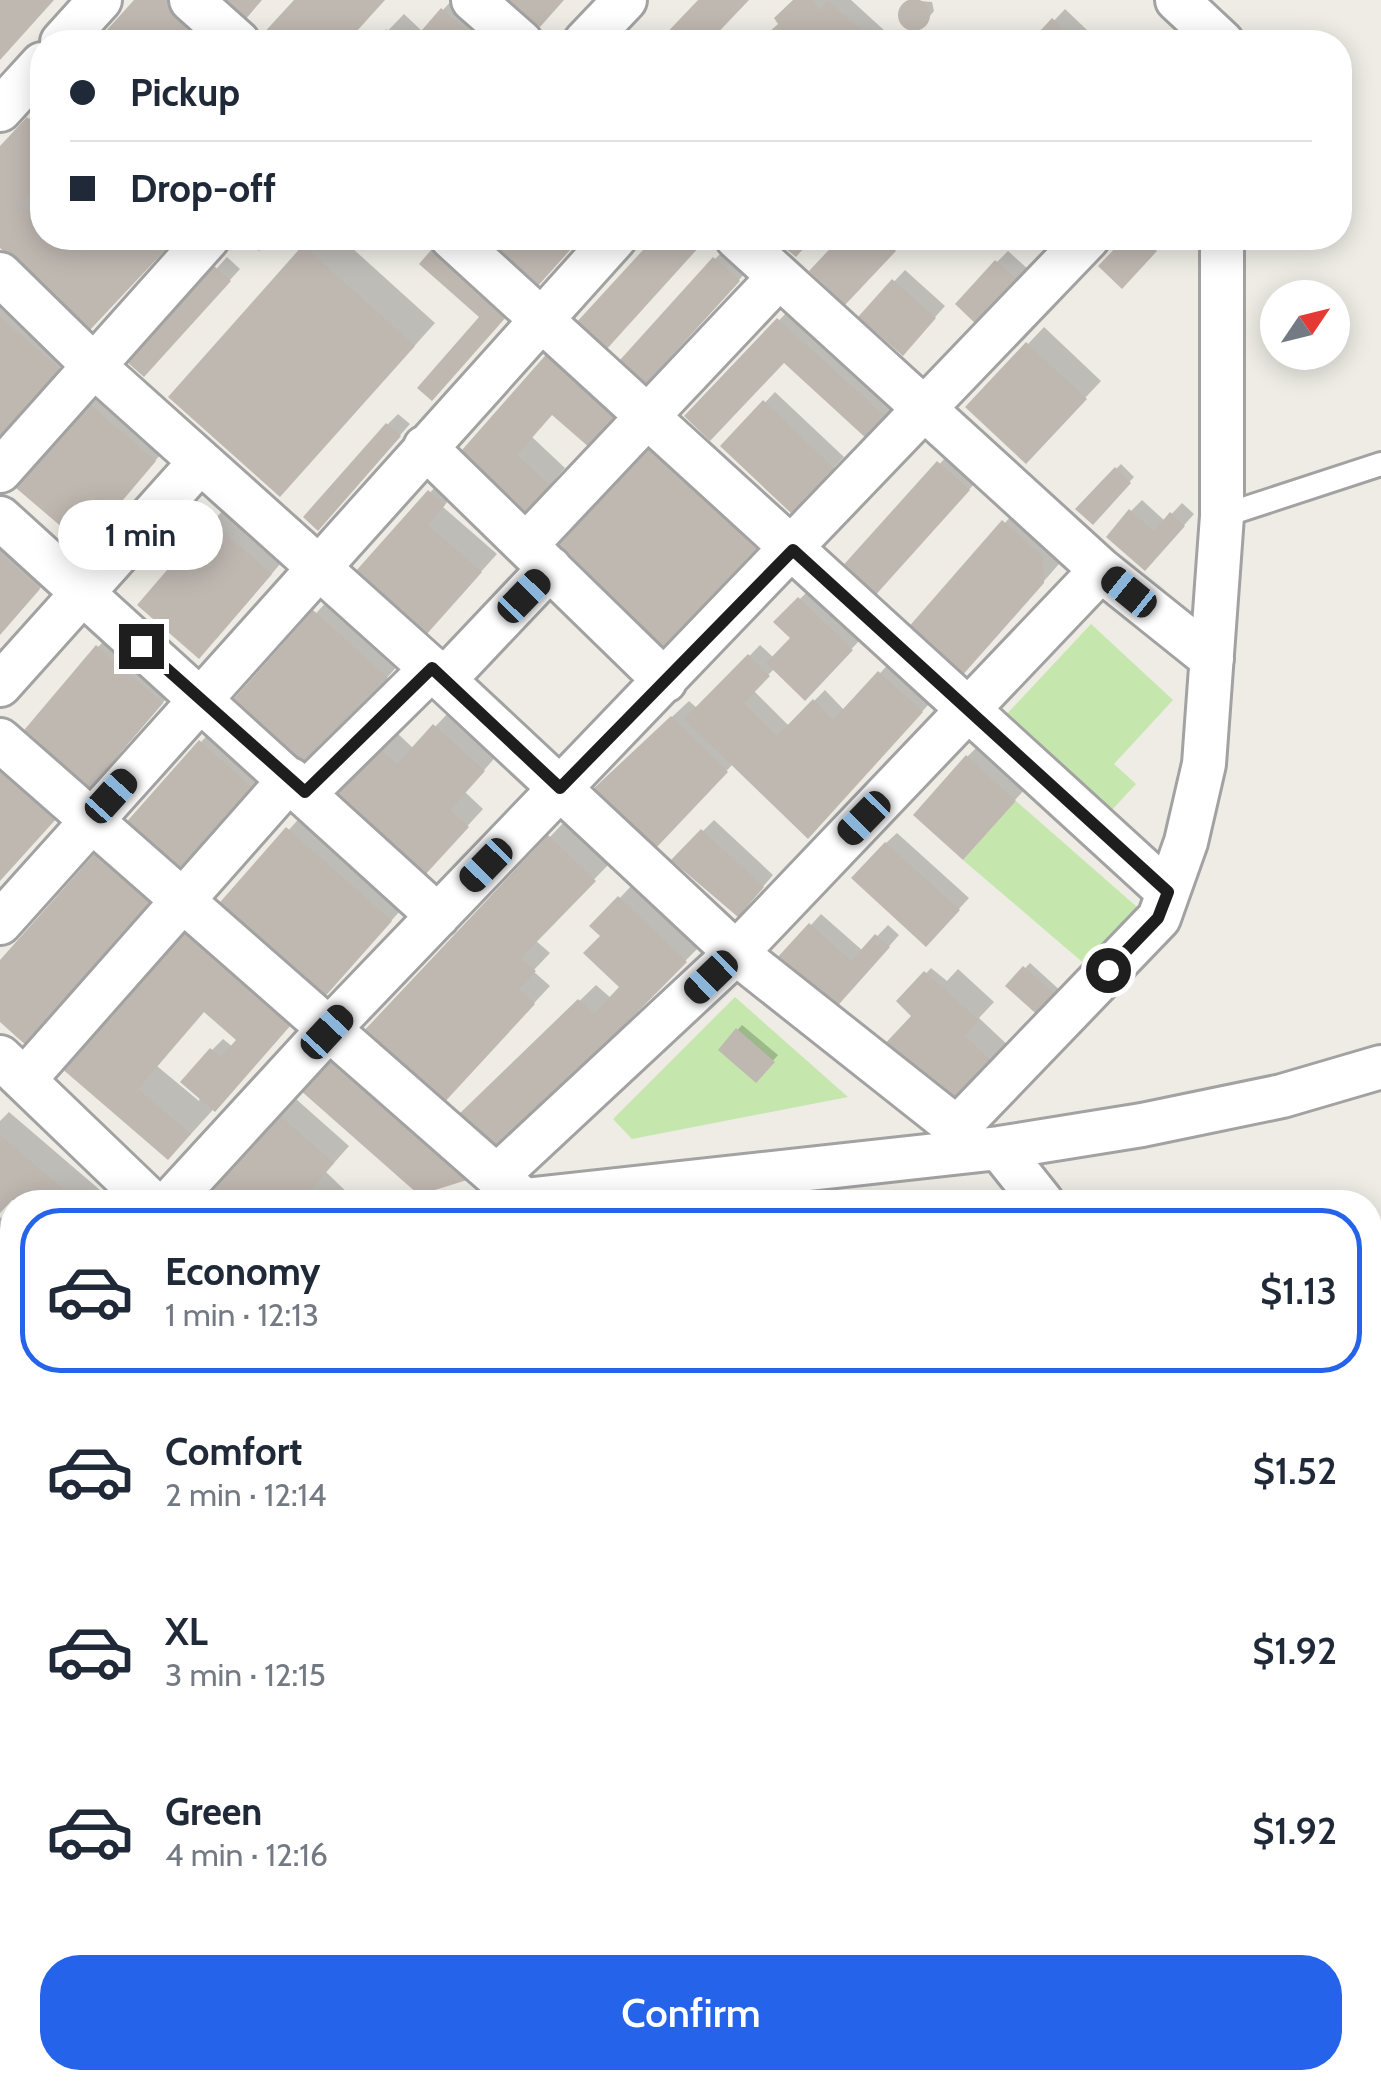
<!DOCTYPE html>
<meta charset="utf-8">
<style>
body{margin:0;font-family:Cabin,sans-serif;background:#f6f6f7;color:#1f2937;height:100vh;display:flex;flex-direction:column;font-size:38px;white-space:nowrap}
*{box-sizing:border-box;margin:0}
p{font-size:32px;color:#747a83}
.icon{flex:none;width:55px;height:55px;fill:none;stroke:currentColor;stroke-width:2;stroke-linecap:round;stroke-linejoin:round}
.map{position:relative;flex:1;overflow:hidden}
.sheet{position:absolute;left:0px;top:1190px;width:1382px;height:900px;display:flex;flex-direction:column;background:#fff;border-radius:40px 40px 0 0;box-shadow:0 5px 25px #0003}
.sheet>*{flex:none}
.banner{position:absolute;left:30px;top:30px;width:1322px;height:220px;border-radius:40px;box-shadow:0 5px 25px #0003;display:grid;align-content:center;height:220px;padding:0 40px;background:#fff}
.needle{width:65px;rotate:55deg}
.fabs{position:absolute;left:1260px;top:280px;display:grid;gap:20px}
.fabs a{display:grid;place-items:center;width:90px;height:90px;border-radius:50%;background:#fff;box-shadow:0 5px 25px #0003;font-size:50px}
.end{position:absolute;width:45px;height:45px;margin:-22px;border:12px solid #1e1e1e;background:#fff;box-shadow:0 0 0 5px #fff}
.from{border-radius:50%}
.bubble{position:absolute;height:70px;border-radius:35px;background:#fff;box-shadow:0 5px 25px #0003;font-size:32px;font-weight:600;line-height:70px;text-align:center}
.car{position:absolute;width:30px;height:60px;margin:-30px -15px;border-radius:12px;box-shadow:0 0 8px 2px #0007;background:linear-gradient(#222 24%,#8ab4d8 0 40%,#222 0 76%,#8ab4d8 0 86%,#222 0)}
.banner b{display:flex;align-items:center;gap:35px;height:95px;font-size:38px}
.banner b+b{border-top:2px solid #e0e1e3}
.banner i{width:25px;height:25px;background:#1f2937}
ul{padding:18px 0 0;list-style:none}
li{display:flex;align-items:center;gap:30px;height:165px;margin:0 20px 15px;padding:0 20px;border:5px solid transparent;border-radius:40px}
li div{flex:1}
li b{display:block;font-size:38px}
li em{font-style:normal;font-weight:600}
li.selected{border-color:#2563eb}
li>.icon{width:90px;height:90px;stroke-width:1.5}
.button{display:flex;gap:20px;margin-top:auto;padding:20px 40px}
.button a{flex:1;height:115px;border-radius:40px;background:#2563eb;color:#fff;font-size:40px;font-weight:600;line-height:115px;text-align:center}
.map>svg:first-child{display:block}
.grass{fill:#c5e6ad}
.shadow{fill:#0003;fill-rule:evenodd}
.building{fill:#bfb8b1}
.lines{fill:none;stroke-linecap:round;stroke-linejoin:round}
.service-casing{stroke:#a2a2a2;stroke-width:28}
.minor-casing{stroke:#a2a2a2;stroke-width:48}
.service{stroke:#fff;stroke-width:22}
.minor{stroke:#fff;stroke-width:42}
.route{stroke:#1e1e1e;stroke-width:12}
</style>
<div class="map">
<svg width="1381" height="2090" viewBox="0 0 1381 2090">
<rect width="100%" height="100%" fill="#eeece5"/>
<path class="grass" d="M1091 624 1173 700 1114 764 1136 784 1109 813 1005 716Z
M1016 801 1137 907 1087 966 963 860Z
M735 997 848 1097 632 1139 613 1119Z"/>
<path class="shadow" d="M452 0 504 42H440L428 32 418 42H377L404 14 423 32Z
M796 0H851L897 42H857L844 28 832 42H761L781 24Z
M909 0 932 2 934 11 920 28 903 23 900 15Z
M1065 9 1087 30 1076 42 1035 41Z
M42 105V178L37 185 42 190V238H174L105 312 0 245V150Z
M315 238H341L435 323 302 471 172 396Z
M657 238H706L616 337 579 324Z
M844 238H905L845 302 812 271Z
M1128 238 1166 239 1122 285 1102 266Z
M726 248 749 269 657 370 715 259Z
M1008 251 1029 270 978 323 997 262Z
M227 257 240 269 155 363 131 362Z
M905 270 945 306 913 342 862 316Z
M0 286 69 357 0 438Z
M790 309 896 406 878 426 784 360 687 416Z
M1044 327 1101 381 1042 444 1028 344Z
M106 388 170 443 101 526 89 405Z
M775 392 844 457 793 512 724 446Z
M553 413 532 437 565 468 539 498 459 458Z
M398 414 410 424 328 517 387 425Z
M956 446 985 472 888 579 843 570Z
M1121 464 1134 477 1093 521 1078 508Z
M446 475 460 488 443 507 497 554 442 615 358 572Z
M1142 500 1165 521 1182 503 1194 514 1156 557 1131 511Z
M228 505 287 556 216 639 212 522Z
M1021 505 1059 539V564L976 658 909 630Z
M0 522 55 571 0 634Z
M811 588 862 638 805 697 775 668 753 690 789 726 825 690 845 711 896 656 938 694 825 819 733 764 672 828 611 774 689 701 698 709 760 645 774 658 793 638 777 622Z
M332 596 403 660 322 749 234 702Z
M114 631 178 685 102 774 98 647Z
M451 710 499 753 465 792 483 809 440 856 380 748 396 732 414 749Z
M217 725 270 773 197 856 201 742Z
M978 746 1025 789 974 846 967 757Z
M305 812 407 903 338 981 219 907Z
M566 820 611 862 535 940 550 953 533 971 550 986 457 1086 363 1035Z
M714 820 773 875 749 903 675 859Z
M897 833 969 898 937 933 886 843Z
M636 881 702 944 505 1143 458 1118 596 985 612 999 623 987 603 935 593 926Z
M821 914 863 951 888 925 899 935 844 997 780 959Z
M182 928 311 1002 190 1135 64 1067ZM205 1010 239 1040 233 1047 223 1039 212 1050 199 1101 157 1066Z
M1030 963 1063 993 1041 1016 1009 985Z
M931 968 947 981 958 969 994 1002 979 1018 1012 1049 953 1113 914 1016 900 1001Z
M742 1025 778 1055 756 1080 721 1049Z
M347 1043 481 1162 465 1178 420 1192 331 1060Z
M296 1099 349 1146 326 1172 354 1199 351 1202H220L208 1192Z
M9 1112 114 1202H18L13 1198 0 1213V1121Z
M0 1217 12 1228V1306L0 1296Z
M12 1396V1462L3 1463 0 1409Z"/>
<path class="building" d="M898 15a16 16 0 1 1 32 0a16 16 0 1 1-32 0Z
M0 0H54L0 60Z
M134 0H168L215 42H188L180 35 173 42H96Z
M220 0H262L244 21Z
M294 0H385L347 42H266L260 37Z
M508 0H564L540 27Z
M698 0H749L709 42H658Z
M793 0H812L820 10 828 1 876 42H857L843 30 833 42H758L778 24 774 18Z
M441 8 481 42H436L422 30Z
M1052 18 1079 42H1030Z
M386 29 401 42H374Z
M27 117 42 132V180L22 203 42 223V238H156L167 248 89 331 0 248V146Z
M244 238H271L259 251Z
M481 238H576L579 240 537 287Z
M654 238H691L700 246 605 351 575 324Z
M773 238H813L796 257Z
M840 238H882L896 251 845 305 809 271Z
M1125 238H1144L1157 251 1122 289 1098 266Z
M1261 238H1290L1288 245Z
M303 245 415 346 280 497 168 397Z
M432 249 507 316 432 401 417 388 479 317 419 264Z
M713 257 740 281 646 384 620 360Z
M995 260 1020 282 978 326 955 304Z
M214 266 231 281 144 377 127 362Z
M892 279 936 318 903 356 858 317Z
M0 317 60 369 0 438Z
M777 318 887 418 868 440 784 363 710 441 684 416Z
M1026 342 1087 399 1026 464 965 407Z
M551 349 621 413 590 448 552 415 517 455 551 486 522 518 455 458Z
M763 400 836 470 793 515 720 446Z
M88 403 156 461 84 546 16 488Z
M386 423 401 436 318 531 303 517Z
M647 438 769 549 667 655 549 543Z
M937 461 970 490 872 599 839 570Z
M1115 467 1131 483 1093 525 1075 509Z
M428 490 445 505 428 525 482 572 426 635 355 572Z
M1129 509 1154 531 1170 512 1185 526 1145 571 1106 537Z
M210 520 272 574 199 659 137 605Z
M1002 520 1043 557 1044 583 960 678 906 630Z
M0 553 40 589 0 635Z
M798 597 853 650 805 701 766 663 790 638 773 622Z
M313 610 388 678 305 769 231 702Z
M96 645 163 703 86 793 20 735Z
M748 654 770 676 744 703 777 736 813 699 833 720 878 671 923 712 808 839 684 719Z
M671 716 728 772 656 848 592 790Z
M433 724 485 771 450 810 469 827 424 876 335 794 378 747 397 764Z
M199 740 256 791 180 876 123 826Z
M966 755 1016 801 963 860 913 815Z
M0 767 57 818 0 881Z
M286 827 392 921 321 1001 215 908Z
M701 829 764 887 738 917 671 860Z
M548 835 596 881 521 958 536 971 519 989 535 1004 441 1106 360 1035Z
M885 842 960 910 926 947 851 878Z
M96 852 156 905 29 1048 0 1022V960Z
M618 896 687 962 506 1145 484 1144 455 1118 578 999 594 1014 619 987 583 953 600 936 589 926Z
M809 923 851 961 875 934 890 947 833 1011 776 959Z
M181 927 291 1025 215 1112 180 1082 210 1048 221 1057 236 1040 204 1012 138 1089 191 1134 168 1160 60 1067Z
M1023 966 1060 999 1042 1019 1005 986Z
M924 971 979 1020 965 1036 998 1067 954 1116 880 1049 911 1016 896 1001Z
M736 1028 775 1062 756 1083 718 1050Z
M329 1058 467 1180 419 1195 300 1090Z
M277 1113 334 1163 311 1190 324 1202H216L205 1192Z
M0 1135 79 1202 12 1200 0 1213Z
M12 1225V1309L0 1299V1241Z
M12 1409V1465L1 1466 0 1411Z"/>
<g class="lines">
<defs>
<path id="service" d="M1222 516 1381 464"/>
<path id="minor" d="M191 0 238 42
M473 0 521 42
M1177 0 1222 42
M62 42 100 0
M585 42 625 0
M0 110 42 64
M452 238 1168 892
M737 238 1101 570 1212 659
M0 274 94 366 444 680 736 953 957 1128
M425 447 665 681
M0 471 208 238
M0 518 438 916
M526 545 779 277
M444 680 550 568
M0 685 200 462
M0 740 518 1195
M305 793 432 668
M0 923 615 238
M0 1057 151 1202
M24 1080 290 779
M999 1148 1042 1202
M955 1151 957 1128 1159 918 1186 842 1204 764 1222 516V238
M498 1175 736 953 1101 570
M170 1202 327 1031 1088 238
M508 1202 999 1148 1142 1125 1282 1096 1381 1067
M0 1329 12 1327
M0 1519 12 1516
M1370 1572 1381 1584
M0 1626 2 1643
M1370 1788 1381 1785
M1370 2041 1381 2038
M1322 2078 1325 2090
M434 2090 459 2078"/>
</defs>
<use href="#service" class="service-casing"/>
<use href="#minor" class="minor-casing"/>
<use href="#service" class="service"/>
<use href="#minor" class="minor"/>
</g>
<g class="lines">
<path class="route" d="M141 646 305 792 432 668 560 788 793 550 1168 892 1158 918 1108 970"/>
</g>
</svg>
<div class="fabs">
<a><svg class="needle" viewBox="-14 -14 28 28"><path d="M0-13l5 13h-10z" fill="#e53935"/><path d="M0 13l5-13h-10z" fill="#747a83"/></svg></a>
</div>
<i class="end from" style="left:1108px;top:970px"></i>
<i class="end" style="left:141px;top:646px"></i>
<div class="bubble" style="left:58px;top:500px;width:165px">1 min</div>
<i class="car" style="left:1129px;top:592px;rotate:309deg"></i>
<i class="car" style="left:524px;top:596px;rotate:44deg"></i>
<i class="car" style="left:111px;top:796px;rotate:42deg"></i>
<i class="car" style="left:864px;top:818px;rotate:224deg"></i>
<i class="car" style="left:486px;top:865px;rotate:224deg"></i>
<i class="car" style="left:711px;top:977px;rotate:226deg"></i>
<i class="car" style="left:327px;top:1032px;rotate:43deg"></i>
<div class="banner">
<b><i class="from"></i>Pickup</b>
<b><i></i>Drop-off</b>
</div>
<section class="sheet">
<ul>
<li class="selected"><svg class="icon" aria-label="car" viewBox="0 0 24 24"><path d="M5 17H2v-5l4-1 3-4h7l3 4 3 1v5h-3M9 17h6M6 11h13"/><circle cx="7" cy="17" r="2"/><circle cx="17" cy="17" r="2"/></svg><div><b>Economy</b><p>1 min · 12:13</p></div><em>$1.13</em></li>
<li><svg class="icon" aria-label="car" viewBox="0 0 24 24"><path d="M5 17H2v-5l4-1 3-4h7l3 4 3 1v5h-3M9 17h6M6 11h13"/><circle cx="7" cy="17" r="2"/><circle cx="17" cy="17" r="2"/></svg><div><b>Comfort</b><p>2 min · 12:14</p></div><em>$1.52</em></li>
<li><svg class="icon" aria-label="car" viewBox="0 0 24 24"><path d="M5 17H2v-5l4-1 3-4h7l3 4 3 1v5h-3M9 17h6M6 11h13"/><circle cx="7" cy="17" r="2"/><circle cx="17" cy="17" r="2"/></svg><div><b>XL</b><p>3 min · 12:15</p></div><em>$1.92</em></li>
<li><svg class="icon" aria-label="car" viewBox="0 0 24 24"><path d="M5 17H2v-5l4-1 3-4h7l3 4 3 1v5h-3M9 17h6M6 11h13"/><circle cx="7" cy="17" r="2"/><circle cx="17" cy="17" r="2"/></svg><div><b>Green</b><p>4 min · 12:16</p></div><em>$1.92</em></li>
</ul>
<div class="button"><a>Confirm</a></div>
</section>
</div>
